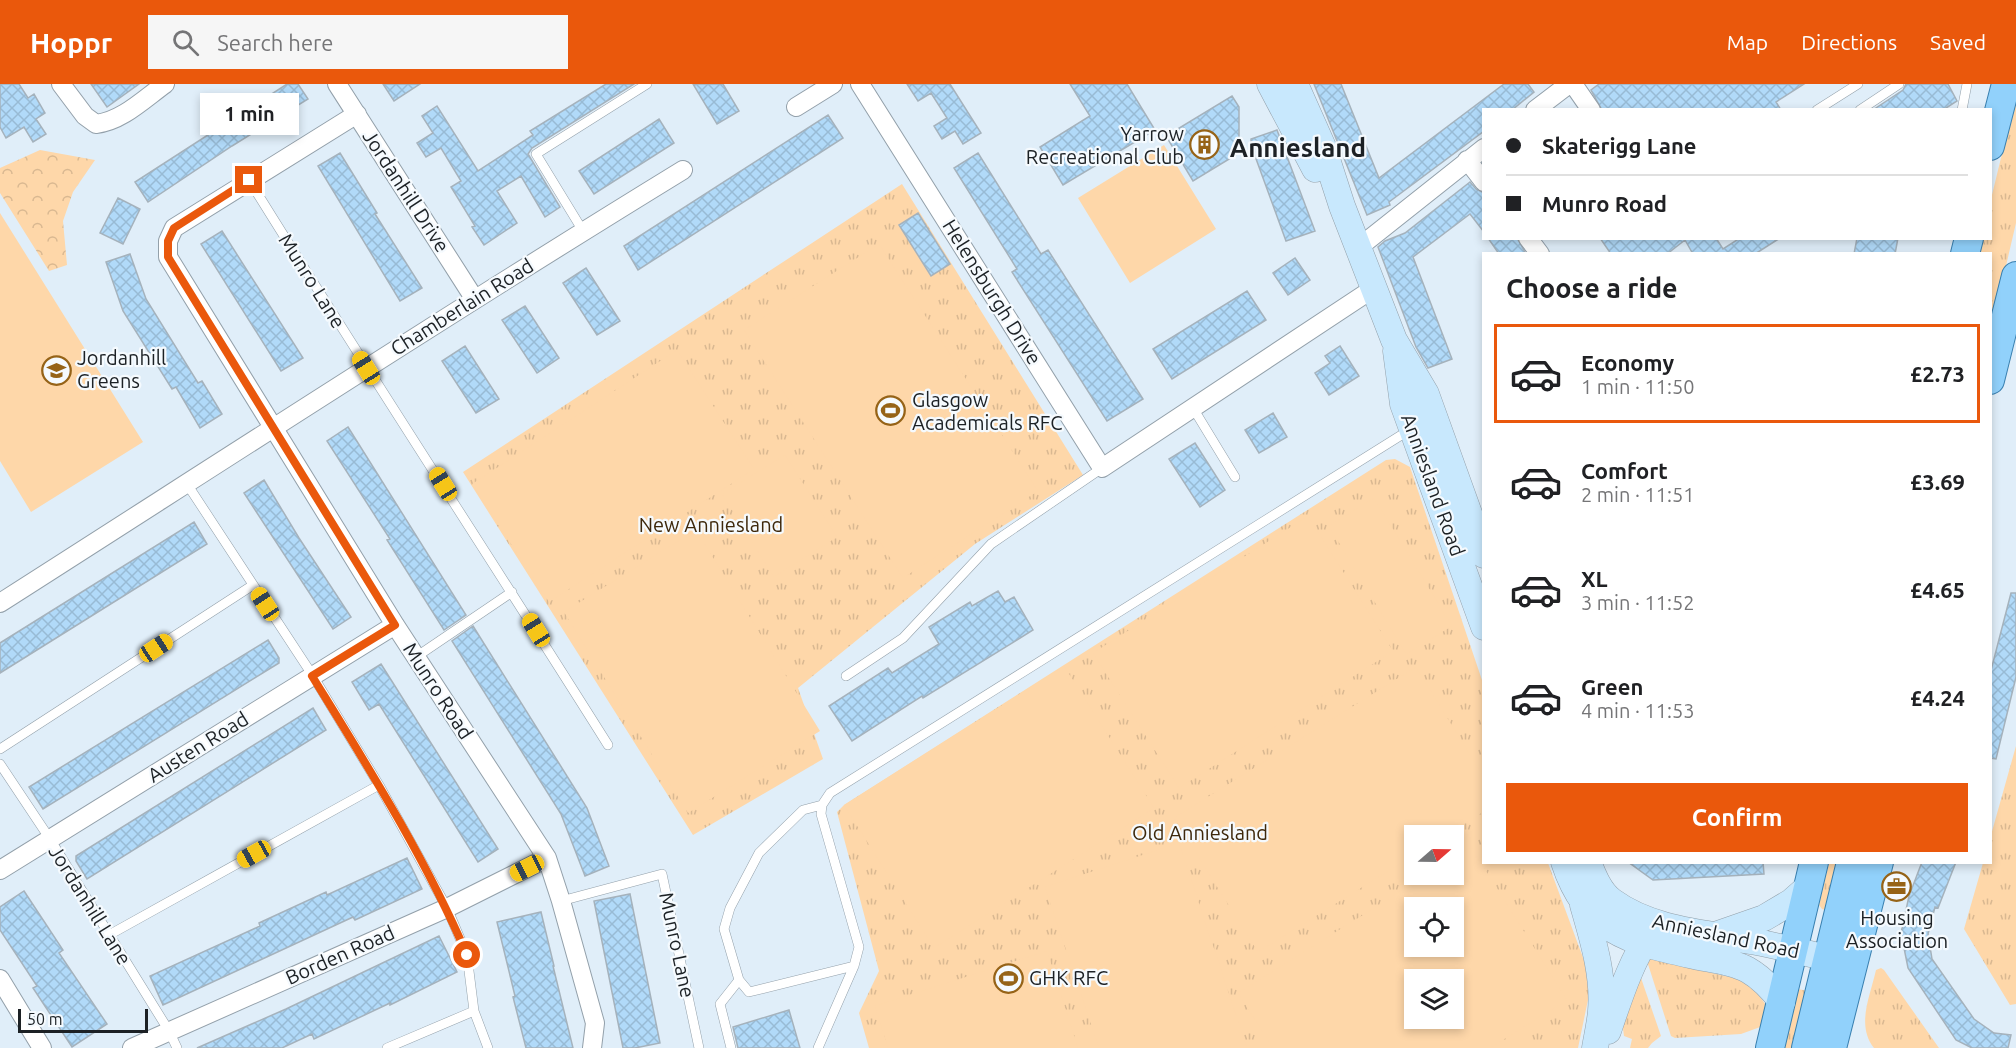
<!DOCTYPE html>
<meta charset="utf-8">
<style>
body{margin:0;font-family:Ubuntu,sans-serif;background:#f6f6f6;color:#202124;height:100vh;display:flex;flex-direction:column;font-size:22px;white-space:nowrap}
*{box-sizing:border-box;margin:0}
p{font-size:20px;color:#757577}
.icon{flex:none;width:33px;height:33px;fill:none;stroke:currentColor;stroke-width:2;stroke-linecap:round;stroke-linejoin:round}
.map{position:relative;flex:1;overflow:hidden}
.side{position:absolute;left:1482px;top:168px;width:510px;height:612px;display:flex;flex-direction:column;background:#fff;border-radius:0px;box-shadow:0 3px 9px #0003}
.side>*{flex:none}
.top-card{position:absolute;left:1482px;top:24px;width:510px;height:132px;border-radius:0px;box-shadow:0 3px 9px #0003;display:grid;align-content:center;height:132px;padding:0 24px;background:#fff}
.needle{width:39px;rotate:70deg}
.controls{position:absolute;left:1404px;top:741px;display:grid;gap:12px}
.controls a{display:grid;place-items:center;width:60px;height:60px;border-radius:0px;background:#fff;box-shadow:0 3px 9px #0003;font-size:30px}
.scale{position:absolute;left:18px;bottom:15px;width:130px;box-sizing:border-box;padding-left:6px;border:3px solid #1c2125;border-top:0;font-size:16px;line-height:21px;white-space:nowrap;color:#1c2125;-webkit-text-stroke:4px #f5fafe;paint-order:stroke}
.end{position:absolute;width:27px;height:27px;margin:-14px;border:8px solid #ea580c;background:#fff;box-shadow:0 0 0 3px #fff}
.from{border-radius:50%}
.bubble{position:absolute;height:42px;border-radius:0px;background:#fff;box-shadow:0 3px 9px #0003;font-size:20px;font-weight:700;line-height:42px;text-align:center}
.car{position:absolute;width:18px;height:36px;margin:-18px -9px;border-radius:8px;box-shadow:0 0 4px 2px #0007;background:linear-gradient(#f5c518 24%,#345 0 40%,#f5c518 0 76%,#345 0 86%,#f5c518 0)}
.top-card b{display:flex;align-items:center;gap:21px;height:57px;font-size:22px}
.top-card b+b{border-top:2px solid #e0e0e0}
.top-card i{width:15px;height:15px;background:#202124}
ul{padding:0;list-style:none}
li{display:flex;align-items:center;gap:18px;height:99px;margin:0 12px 9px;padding:0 12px;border:3px solid transparent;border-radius:0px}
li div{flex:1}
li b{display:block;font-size:22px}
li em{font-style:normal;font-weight:700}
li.active{border-color:#ea580c}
li>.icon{width:54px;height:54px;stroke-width:1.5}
h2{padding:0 24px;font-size:27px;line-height:72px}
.primary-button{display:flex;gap:12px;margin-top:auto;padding:12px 24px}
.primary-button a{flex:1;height:69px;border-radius:0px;background:#ea580c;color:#fff;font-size:24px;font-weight:700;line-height:69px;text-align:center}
header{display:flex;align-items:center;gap:36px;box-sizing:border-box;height:84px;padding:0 30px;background:#ea580c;color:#fff}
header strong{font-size:28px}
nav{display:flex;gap:33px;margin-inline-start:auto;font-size:21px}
.search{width:420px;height:54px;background:#f6f6f6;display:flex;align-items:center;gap:15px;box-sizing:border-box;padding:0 21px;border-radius:0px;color:#757577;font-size:22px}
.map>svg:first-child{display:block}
.grass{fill:url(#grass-tufts);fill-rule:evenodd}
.forest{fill:url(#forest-crowns)}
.garden{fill:#fed7a9;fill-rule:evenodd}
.building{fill:url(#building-cross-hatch);stroke:#a5b2bc;stroke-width:1.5}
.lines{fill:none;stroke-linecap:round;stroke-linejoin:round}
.lane-casing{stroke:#93a0aa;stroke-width:10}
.street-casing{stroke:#93a0aa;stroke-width:20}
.secondary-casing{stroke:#93a0aa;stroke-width:27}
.primary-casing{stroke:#387faf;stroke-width:30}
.lane{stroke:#fff;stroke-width:9}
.street{stroke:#fff;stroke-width:18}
.secondary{stroke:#c8e8fd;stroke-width:26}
.primary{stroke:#91d1fb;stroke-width:28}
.route{stroke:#ea580c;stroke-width:8}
.labels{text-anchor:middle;stroke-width:4.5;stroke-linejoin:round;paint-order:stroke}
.poi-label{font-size:20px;fill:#1c2125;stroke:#f5fafe;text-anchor:start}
.street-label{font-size:20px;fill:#1c2125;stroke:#f5fafe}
.park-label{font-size:20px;fill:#3e280b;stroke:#f5fafe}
.district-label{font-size:26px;font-weight:bold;fill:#1c2125;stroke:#f5fafe}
</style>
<header>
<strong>Hoppr</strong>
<div class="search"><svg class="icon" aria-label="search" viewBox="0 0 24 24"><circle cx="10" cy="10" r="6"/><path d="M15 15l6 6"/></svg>Search here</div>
<nav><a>Map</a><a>Directions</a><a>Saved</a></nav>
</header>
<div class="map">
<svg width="2016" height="964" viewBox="0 0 2016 964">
<defs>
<pattern id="grass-tufts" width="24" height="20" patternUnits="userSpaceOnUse" patternTransform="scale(1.5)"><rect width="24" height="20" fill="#fed7a9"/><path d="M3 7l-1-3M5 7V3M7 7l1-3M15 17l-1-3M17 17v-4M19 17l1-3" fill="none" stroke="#d9b891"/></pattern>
<pattern id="forest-crowns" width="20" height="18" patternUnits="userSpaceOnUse" patternTransform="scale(1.5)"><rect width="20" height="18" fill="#fed7a9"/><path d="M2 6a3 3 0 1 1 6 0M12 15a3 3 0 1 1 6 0" fill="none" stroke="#d9b891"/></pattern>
<pattern id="building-cross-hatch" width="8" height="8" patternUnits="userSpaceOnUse" patternTransform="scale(1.5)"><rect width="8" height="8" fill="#b1daf9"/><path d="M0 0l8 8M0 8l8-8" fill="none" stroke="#98bbd5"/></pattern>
</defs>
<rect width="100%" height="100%" fill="#e0eef9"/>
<path class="grass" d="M2016 12V139L1991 246 1990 170H1977L1981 155 1990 154 1991 115Z
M902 100 1083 391 975 460 798 604 823 675 693 751 463 388Z
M1395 375 1410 383 1483 599 1484 778 1548 779 1585 879 1589 911 1578 964H869L859 929 879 887 837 728 844 721 1386 376ZM1414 752H1454V790H1414ZM1414 824H1454V862H1414ZM1414 896H1454V934H1414Z
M2016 662V920L2010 921 1964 845 1983 779 1990 778 1991 751Z
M1829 779H1840L1825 826 1822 825 1819 821Z
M1650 875 1734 894C1749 900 1759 910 1768 924L1763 942 1741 950 1675 954 1671 952 1647 877Z
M1881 884 1884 886 1939 964H1874C1856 941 1870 913 1876 886Z
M1641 894 1661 952 1652 959 1648 964H1630L1632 955 1624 952 1622 937Z
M1797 905 1809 907 1795 964H1783Z"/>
<path class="forest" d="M40 66 95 76 73 108 63 137 67 181 49 187 0 109V84Z"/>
<path class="garden" d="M1164 61 1216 145 1130 199 1078 114Z
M0 129 143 358 31 428 0 377Z
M879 160 1038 407 903 494 744 246Z
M677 266 754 385 549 518 472 400Z
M785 371 837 453 774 493 722 410Z
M1374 414 1452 542 1406 570 1329 442Z
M1308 432 1393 567 1179 704 1093 569Z
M696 446 820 647 688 729 564 528Z
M1064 582 1154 724 934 864 844 721Z
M1416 583 1483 692V728L1446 751 1414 752V771L1258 868 1174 734Z
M1179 759 1247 964H1099L1045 803Z
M1471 763 1567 916 1490 964H1273L1238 909 1427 791 1454 790V774ZM1414 824H1454V862H1414ZM1414 896H1454V934H1414Z
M1047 867 1078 964H888L875 922Z"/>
<path class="building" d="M0 0H19L28 14 34 10 45 29 36 35 46 50 33 58 24 43 6 54 0 43Z
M91 0H139L107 23Z
M287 0H298L308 15 232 62 148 118 135 98Z
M383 0H420L394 17Z
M606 0H634L532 64 528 70 560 123 545 133 521 92 497 107 517 139 484 161 472 143 475 142 451 103 461 97 441 64 426 73 417 59 433 49 422 32 437 22 478 87 533 51 530 47Z
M693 0H723L739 27 717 40Z
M907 0H950L981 49 963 60 955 47 942 55 934 42 947 34 931 9 918 17Z
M1070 0H1127L1155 46 1063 101 1040 63 1090 32Z
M1314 0H1341L1379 94 1504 0H1528L1534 8 1512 26H1484V47L1389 118 1390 121 1367 131Z
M1599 0H1804L1776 18 1781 26H1602L1591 6Z
M1906 0H1948L1957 17 1943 26H1873L1903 6Z
M1232 12 1239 23V69L1193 97 1166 52Z
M828 31 843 54 638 186 624 162Z
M659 35 674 59 594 110 579 87Z
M1277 46 1315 147 1286 157 1251 61V55Z
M340 69 377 129 375 130 422 204 400 217 318 82Z
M978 69 1041 170 1048 166 1143 315 1107 337 1012 188 1017 185 954 84Z
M1470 98 1476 105 1484 109V148L1470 130 1413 173 1452 275 1428 284 1416 263 1378 163 1385 157 1405 149Z
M118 114 140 125 123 160 100 149Z
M918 129 950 180 931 192 899 141Z
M222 147 303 274 281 287 201 160Z
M1488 154H1517L1526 170H1499Z
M1600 154H1716L1723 165 1740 154H1780L1755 170H1693L1685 156 1667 170H1611Z
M1857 154H1898L1895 170H1854Z
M130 170 146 215 198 299 202 297 222 330 200 344 176 303 172 305 123 227 106 178Z
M1295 174 1310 196 1288 211 1273 189Z
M586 184 620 237 597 251 563 199Z
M1247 207 1266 236 1172 295 1153 265Z
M525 222 559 274 537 289 502 236Z
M465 262 499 315 476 329 442 277Z
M1340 262 1359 292 1329 311 1315 289 1330 279 1325 272Z
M1273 329 1287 353 1259 369 1245 346Z
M348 343 466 531 444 546 387 456 390 455 327 357Z
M1195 359 1225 406 1200 423 1169 375Z
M264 396 299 454 351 533 333 545 244 409Z
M194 438 207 460 0 589V559Z
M998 507 1005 518 1014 513 1033 546 923 614 922 612 852 657 829 622 888 584 892 589 939 560 929 543 970 518 972 522Z
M2011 509H2016V593L1996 675 1990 674V590Z
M473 542 587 724 609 782 585 792 561 730 452 557Z
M268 556 279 574V579L43 725 29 703Z
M381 580 498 765 478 778 379 620 369 626 352 598Z
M313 624 326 646 87 795 76 777V772Z
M407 774 422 805 355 836 353 833 163 921 150 892 260 842 259 839 326 808 327 811Z
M1628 778H1763L1764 790 1653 796Z
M1922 778H1956L1938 824 1935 823 1928 850 1932 875 1974 935 1994 949 2011 951 2008 964H1972L1956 956 1908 884 1901 849 1909 812Z
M24 807 63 866 59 869 107 940 72 963 33 904 37 902 0 846V823Z
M630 810 660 959 635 964H623L594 817Z
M541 828 554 882H553L573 964H526L513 913 515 912 497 838Z
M439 852 457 888 390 921V919L314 955 312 950 282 964H197L286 925Z
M789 926 800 964H738L733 943Z"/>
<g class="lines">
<defs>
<path id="lane" d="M1817 26 1858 0
M1860 26 1899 0
M1962 26 1967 0
M249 96C367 286 489 472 608 661
M583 147 536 70 647 0
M1193 324 1235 393
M187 400 313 592 379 701 447 824 467 871 474 927 488 964
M416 573 512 508
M846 592 903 554 991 460 1102 384
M0 665 253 501
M0 680 50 755 169 947 177 964
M822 721 803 726 759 769 730 824 724 845 739 896 749 908 854 882
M561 817 662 790 699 964
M109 851 379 701
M387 964 474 927
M731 964 720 920 739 896
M818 964 854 882 859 863 821 730 822 721 830 709 1411 345"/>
<path id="street" d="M61 0 85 32 96 40C122 37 144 15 165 0
M337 0 474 214
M860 0 1102 384 1374 204
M1573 0 1591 26
M796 23 833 0
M1535 26 1569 0
M357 30 174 144 168 157V173L395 541 547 774 561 817 595 939 592 964
M1467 76 1484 98
M1528 154 1540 170
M1358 164 1484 64
M0 519C227 374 453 227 683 86
M0 786 395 541
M0 895 42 964
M132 964 447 824 547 774"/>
<path id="secondary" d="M1270 0 1315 85
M1295 0 1323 63 1342 122 1394 256 1426 310 1484 471
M1396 267 1403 320 1484 543
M1564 778C1588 851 1632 858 1699 873 1715 876 1733 878 1748 886 1762 894 1772 905 1782 918
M1588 778C1594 793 1600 808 1612 817 1654 848 1712 849 1762 859 1790 865 1819 872 1847 879
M1583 821C1593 856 1604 891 1601 927 1600 939 1597 952 1595 964
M1718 850 1764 834 1791 818 1808 803
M1608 947C1620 912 1631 877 1652 846"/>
<path id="primary" d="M1990 62 2006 0
M1965 170 1969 154
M1990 296 2016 192
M1770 964 1814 778
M1806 964 1851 778
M1832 964 1879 778"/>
</defs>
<use href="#lane" class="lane-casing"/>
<use href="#street" class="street-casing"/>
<use href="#secondary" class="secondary-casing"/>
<use href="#primary" class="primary-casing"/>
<use href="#lane" class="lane"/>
<use href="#street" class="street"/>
<use href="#secondary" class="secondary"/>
<use href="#primary" class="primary"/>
</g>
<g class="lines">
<path class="route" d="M249 96 174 144 168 157V173L395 541 312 592C368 683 425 773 467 871"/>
</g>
<defs>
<symbol id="building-ring" viewBox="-11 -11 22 22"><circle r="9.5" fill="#f5fafe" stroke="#966317" stroke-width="1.5"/><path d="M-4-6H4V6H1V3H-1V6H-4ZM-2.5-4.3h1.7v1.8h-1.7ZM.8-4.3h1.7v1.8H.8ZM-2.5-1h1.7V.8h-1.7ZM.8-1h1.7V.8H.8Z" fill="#966317"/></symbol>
<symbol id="school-ring" viewBox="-11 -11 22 22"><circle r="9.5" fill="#f5fafe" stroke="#966317" stroke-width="1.5"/><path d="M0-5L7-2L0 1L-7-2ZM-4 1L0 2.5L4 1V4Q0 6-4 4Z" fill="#966317"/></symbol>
<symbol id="stadium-ring" viewBox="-11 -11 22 22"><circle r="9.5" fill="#f5fafe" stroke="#966317" stroke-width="1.5"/><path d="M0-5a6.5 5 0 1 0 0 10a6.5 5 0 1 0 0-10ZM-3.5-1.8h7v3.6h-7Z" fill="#966317"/></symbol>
<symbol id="office-ring" viewBox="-11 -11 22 22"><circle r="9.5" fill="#f5fafe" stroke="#966317" stroke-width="1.5"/><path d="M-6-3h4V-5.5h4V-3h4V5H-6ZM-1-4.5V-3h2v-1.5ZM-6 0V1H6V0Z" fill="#966317"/></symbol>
</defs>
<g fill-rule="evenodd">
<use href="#building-ring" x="1188" y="44" width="33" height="33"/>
<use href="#school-ring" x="40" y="270" width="33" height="33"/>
<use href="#stadium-ring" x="874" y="310" width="33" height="33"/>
<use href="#office-ring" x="1880" y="786" width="33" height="33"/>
<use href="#stadium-ring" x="992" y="878" width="33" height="33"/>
</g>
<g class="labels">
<g class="poi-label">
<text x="1184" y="57" text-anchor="end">Yarrow<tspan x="1184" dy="23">Recreational Club</tspan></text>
<text x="77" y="281">Jordanhill<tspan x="77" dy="23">Greens</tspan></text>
<text x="912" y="323">Glasgow<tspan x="912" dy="23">Academicals RFC</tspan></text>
<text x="1897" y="841" text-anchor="middle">Housing<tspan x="1897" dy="23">Association</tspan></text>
<text x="1029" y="901">GHK RFC</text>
</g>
<g class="street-label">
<text transform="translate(406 107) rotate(57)" y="7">Jordanhill Drive</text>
<text transform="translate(312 197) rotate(58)" y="7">Munro Lane</text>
<text transform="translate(992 208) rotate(58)" y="7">Helensburgh Drive</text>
<text transform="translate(462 223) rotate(-32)" y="7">Chamberlain Road</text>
<text transform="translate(1433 401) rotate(70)" y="7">Anniesland Road</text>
<text transform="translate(438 607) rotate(57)" y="7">Munro Road</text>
<text transform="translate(198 663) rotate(-32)" y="7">Austen Road</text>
<text transform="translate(90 821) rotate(58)" y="7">Jordanhill Lane</text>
<text transform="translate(1726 852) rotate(12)" y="7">Anniesland Road</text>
<text transform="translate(677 861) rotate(78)" y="7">Munro Lane</text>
<text transform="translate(340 871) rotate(-24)" y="7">Borden Road</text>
</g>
<g class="park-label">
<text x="711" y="448">New Anniesland</text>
<text x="1200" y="756">Old Anniesland</text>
</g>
<g class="district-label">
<text x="1298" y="73">Anniesland</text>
</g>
</g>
</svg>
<div class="controls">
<a><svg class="needle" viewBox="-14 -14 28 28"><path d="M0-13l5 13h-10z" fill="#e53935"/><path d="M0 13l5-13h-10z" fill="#757577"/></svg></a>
<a><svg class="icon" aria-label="locate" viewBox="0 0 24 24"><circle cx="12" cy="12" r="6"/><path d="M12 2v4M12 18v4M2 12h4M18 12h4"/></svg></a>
<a><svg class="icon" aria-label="layers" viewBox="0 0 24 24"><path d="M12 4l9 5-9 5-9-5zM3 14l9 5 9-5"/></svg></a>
</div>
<div class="scale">50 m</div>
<i class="end from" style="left:467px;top:871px"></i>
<i class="end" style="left:249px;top:96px"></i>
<div class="bubble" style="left:200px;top:9px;width:99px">1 min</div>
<i class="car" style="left:366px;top:284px;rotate:328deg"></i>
<i class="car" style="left:443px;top:400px;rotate:328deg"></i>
<i class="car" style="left:265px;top:520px;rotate:327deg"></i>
<i class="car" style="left:536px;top:546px;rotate:328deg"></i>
<i class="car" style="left:156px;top:564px;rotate:57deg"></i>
<i class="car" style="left:254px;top:770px;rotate:241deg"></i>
<i class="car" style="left:527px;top:784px;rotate:243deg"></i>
<div class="top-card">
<b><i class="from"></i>Skaterigg Lane</b>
<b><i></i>Munro Road</b>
</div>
<section class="side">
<h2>Choose a ride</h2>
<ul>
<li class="active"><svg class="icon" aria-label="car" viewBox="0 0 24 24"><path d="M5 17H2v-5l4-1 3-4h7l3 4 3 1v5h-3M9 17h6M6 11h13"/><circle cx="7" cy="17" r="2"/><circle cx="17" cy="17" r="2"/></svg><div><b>Economy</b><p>1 min · 11:50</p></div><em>£2.73</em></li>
<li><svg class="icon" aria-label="car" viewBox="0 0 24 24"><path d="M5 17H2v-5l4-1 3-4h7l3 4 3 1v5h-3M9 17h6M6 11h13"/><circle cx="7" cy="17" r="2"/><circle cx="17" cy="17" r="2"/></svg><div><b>Comfort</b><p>2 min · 11:51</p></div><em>£3.69</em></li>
<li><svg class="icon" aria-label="car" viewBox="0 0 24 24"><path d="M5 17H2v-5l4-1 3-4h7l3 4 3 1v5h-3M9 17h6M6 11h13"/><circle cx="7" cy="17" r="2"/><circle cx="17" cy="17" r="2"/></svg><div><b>XL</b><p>3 min · 11:52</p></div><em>£4.65</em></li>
<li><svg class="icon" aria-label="car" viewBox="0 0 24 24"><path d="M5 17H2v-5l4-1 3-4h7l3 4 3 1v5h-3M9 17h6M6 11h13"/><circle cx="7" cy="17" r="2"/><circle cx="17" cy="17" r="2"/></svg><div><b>Green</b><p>4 min · 11:53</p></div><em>£4.24</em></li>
</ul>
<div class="primary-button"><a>Confirm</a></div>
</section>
</div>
